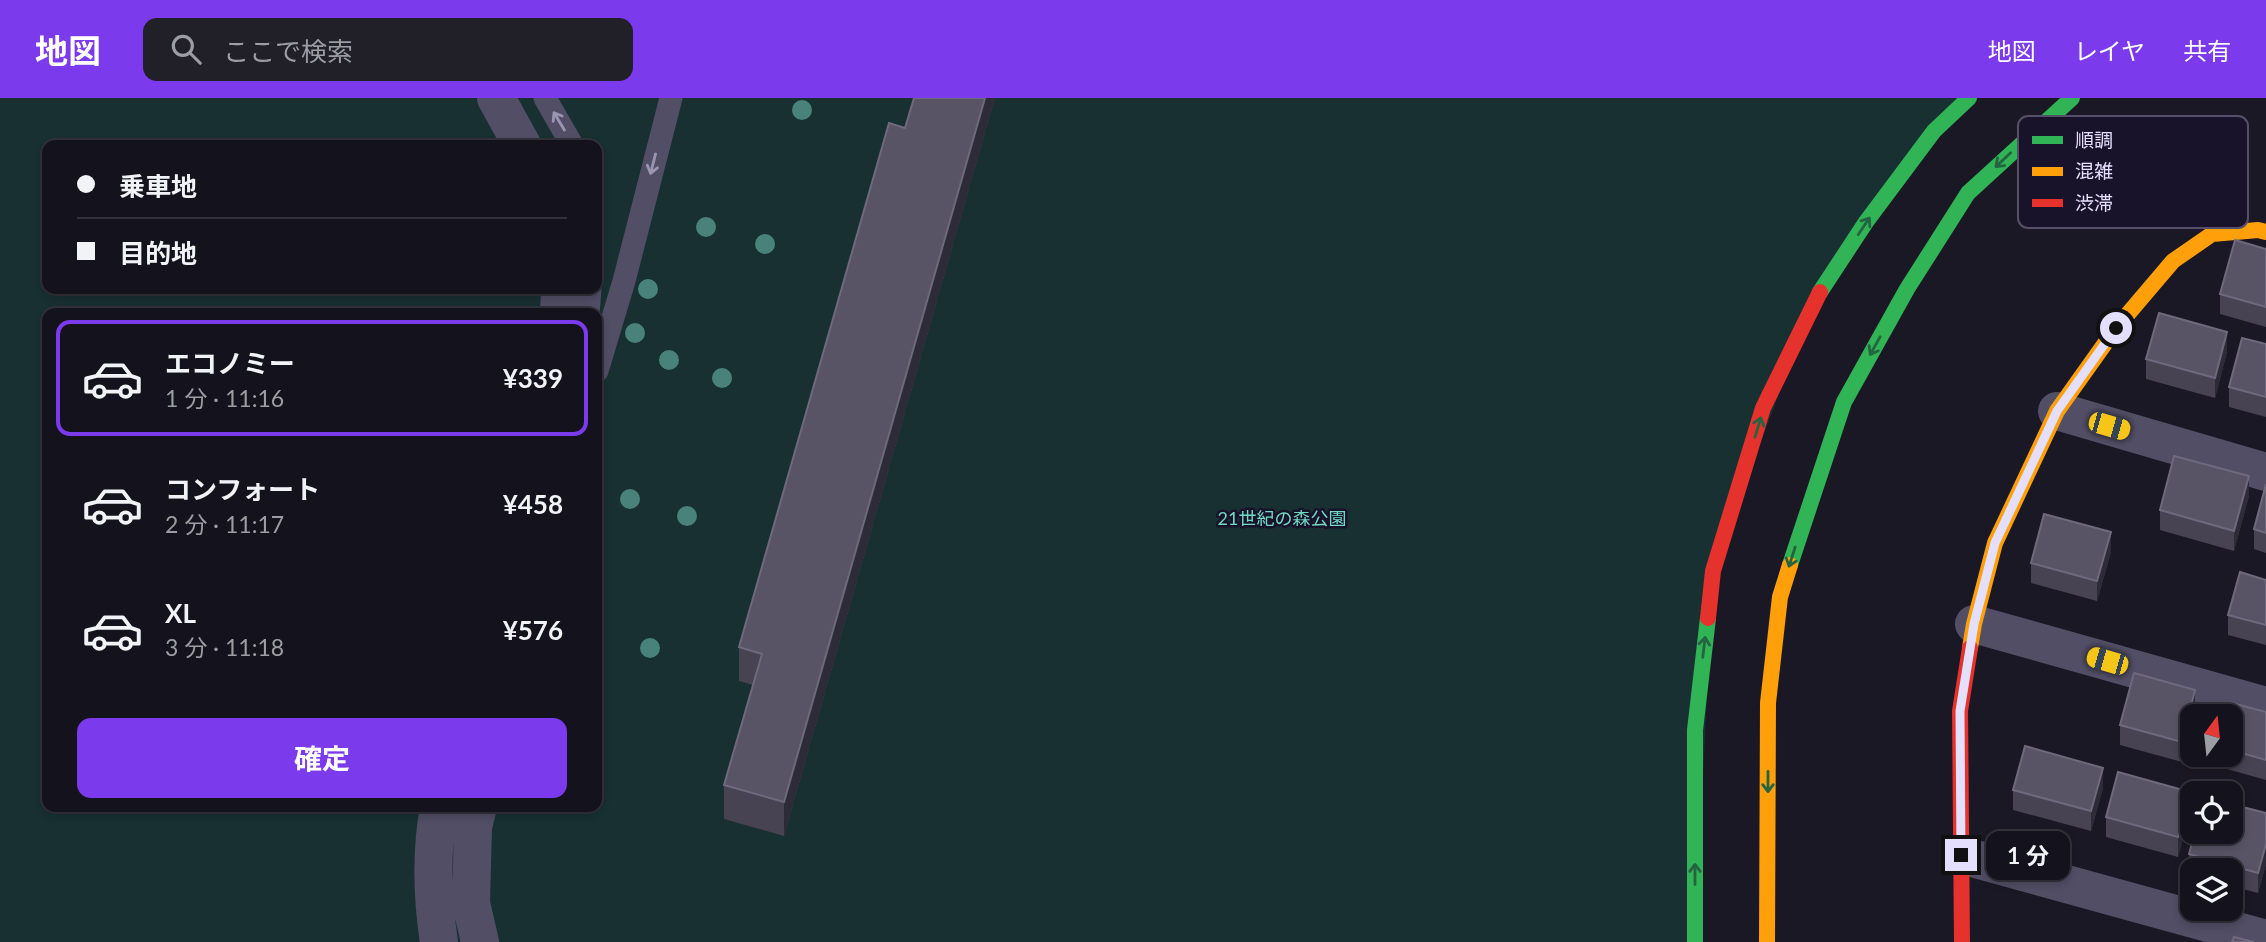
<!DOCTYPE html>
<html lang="ja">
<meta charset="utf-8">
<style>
body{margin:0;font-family:Lato,"Noto Sans JP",sans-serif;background:#212029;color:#f1f3f6;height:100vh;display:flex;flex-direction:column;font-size:26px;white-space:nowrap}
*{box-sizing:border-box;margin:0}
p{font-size:23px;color:#9d9ea3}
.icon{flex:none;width:38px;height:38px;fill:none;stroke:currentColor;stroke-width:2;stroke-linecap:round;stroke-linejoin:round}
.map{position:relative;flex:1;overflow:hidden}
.side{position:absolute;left:42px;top:210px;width:560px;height:504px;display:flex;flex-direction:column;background:#14121c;border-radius:14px;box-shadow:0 4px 10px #0003,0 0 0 2px #33323b}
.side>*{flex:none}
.guide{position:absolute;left:42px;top:42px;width:560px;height:154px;border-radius:14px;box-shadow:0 4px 10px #0003,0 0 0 2px #33323b;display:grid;align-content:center;height:154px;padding:0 35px;background:#14121c}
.needle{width:46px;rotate:15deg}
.controls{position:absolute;left:2180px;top:606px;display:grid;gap:14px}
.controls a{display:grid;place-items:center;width:63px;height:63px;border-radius:14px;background:#14121c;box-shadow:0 4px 10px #0003,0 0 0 2px #33323b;font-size:35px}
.end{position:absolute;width:32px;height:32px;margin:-16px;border:9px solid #e4dffd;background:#111;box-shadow:0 0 0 4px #111}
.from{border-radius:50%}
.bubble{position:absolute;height:49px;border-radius:14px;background:#14121c;box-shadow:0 4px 10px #0003,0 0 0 2px #33323b;font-size:23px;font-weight:700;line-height:49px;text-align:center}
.car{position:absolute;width:21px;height:42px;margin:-21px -10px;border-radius:9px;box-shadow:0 0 5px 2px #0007;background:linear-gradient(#f5c518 24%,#345 0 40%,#f5c518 0 76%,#345 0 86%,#f5c518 0)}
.guide b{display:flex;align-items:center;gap:24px;height:66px;font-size:26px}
.guide b+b{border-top:2px solid #33323b}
.guide i{width:18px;height:18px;background:#f1f3f6}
ul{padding:12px 0 0;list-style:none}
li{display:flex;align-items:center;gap:21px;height:116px;margin:0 14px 10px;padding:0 21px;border:4px solid transparent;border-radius:14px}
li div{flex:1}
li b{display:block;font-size:26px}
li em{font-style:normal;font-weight:700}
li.on{border-color:#7c3aed}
li>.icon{width:63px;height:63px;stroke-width:1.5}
.button{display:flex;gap:14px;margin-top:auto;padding:14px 35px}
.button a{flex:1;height:80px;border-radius:14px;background:#7c3aed;color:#fff;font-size:28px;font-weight:700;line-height:80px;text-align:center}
header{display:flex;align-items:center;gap:42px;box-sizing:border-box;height:98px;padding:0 35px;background:#7c3aed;color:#fff}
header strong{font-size:33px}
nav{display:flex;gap:38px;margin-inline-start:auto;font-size:24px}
.search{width:490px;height:63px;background:#212029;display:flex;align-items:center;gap:18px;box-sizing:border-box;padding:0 24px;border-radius:14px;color:#9d9ea3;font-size:26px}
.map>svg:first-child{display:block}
.green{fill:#183032;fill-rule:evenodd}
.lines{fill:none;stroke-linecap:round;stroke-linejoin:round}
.lane{stroke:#514e65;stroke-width:23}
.street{stroke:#514e65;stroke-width:38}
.fast{stroke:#30b455;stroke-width:16}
.slow{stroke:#ff9f0a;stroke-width:16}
.jam{stroke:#e5322d;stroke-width:16}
.tree{fill:#49827b}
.wall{fill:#474353}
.shaded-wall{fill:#2e2b39}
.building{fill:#585465;stroke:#6e697d;stroke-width:2}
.oneway{stroke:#9a96b1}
.oneway2{stroke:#246440}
.route{stroke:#e4dffd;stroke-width:9}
.labels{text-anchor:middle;stroke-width:5;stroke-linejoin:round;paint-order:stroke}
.park-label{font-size:18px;fill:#6fd9c2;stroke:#18132a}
.key{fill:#18132a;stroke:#555069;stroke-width:2}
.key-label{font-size:19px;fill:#e4dffd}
</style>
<header>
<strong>地図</strong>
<div class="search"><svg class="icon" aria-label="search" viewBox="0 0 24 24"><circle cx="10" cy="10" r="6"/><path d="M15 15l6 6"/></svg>ここで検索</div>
<nav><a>地図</a><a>レイヤ</a><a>共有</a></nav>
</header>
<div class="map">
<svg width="2266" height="844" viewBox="0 0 2266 844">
<rect width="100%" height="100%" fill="#1b1825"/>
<path class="green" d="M0 0H1969L1813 204 1713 473 1695 844H0ZM47 47H597V191H47ZM47 215H597V709H47Z"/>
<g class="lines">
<path class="lane" d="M545 0 572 47
M588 215 590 191
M597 273 624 183 671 0"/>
<path class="street" d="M496 0 522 47
M559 215 560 191
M2057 313 2266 374
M1974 526 2266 608
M439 709C431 753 432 799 439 844
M478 709 473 729 471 805 480 844
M1961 757 2266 841"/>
<path class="fast" d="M1820 194 1866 124 1934 33 1969 0
M1790 467 1844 304 1907 191 1968 95 2072 0
M1695 844V632L1708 520"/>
<path class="slow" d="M1970 550 1974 526 1995 445 2057 313 2116 230 2173 163 2212 136 2258 132 2266 134
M1767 844 1768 605 1780 499 1790 467"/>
<path class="jam" d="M1708 520 1713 473 1763 310 1820 194
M1962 844 1960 613 1970 550"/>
</g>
<g class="tree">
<circle cx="802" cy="12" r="10"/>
<circle cx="706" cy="129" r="10"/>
<circle cx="765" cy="146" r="10"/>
<circle cx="648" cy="191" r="10"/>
<circle cx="635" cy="235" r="10"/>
<circle cx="669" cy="262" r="10"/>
<circle cx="722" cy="280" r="10"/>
<circle cx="630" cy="401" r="10"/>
<circle cx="687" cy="418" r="10"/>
<circle cx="650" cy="550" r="10"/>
</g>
<path class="wall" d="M914 0H995L784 738 724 721V687L753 587 739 583V549L905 30Z
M2266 151V229L2220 216V196Z
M2266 246V319L2229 309V289Z
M2227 254 2215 300 2146 281V261Z
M2266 386V455L2254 451V431Z
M2249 398 2234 453 2160 432V412Z
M2111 454 2097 503 2031 485V465Z
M2266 482V547L2228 537V517Z
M2195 612 2193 618V622L2182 664 2120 647V627Z
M2266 614V682L2220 669V656H2231V618Z
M2103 690 2091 733 2013 712V692Z
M2190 714 2178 759 2106 739V719Z
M2266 715V766L2258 795 2231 788V772H2193V777L2189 776V756Z"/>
<path class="shaded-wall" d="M985 0H995L784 738V704Z
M2227 234V254L2215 300V280Z
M2249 378V398L2234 453V433Z
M2111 434V454L2097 503V483Z
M2195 592V612L2194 618H2193V622L2182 664V644Z
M2103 670V690L2091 733V713Z
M2190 694V714L2178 759V739Z
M2266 746V766L2258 795V775Z"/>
<path class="building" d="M914 0H985L784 704 724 687 762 556 739 549 889 25 905 30Z
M2235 142 2266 151V209L2220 196Z
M2159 215 2227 234 2215 280 2146 261Z
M2242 240 2266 246V299L2229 289Z
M2174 358 2249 378 2234 433 2160 412Z
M2266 386V435L2254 431Z
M2044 416 2111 434 2097 483 2031 465Z
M2240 474 2266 482V527L2228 517Z
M2134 575 2195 592 2182 644 2120 627Z
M2232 605 2266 614V662L2231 652V618H2229Z
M2025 648 2103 670 2091 713 2013 692Z
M2118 674 2190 694 2178 739 2106 719Z
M2231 706 2266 715V746L2258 775 2189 756 2195 733H2231Z
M2234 839 2254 844H2232Z"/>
<defs><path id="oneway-shaft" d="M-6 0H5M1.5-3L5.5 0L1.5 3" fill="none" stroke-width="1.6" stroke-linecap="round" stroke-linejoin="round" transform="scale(1.75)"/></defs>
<g class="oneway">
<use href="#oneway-shaft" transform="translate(559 23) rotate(-121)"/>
<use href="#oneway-shaft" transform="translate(653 66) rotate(104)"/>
</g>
<g class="oneway2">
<use href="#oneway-shaft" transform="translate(2003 62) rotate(137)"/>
<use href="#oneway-shaft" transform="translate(1864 128) rotate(-56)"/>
<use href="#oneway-shaft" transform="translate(1875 248) rotate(119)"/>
<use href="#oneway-shaft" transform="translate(1758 329) rotate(-73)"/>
<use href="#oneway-shaft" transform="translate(1792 459) rotate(108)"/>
<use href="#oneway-shaft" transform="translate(1704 549) rotate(-83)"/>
<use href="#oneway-shaft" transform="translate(1768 684) rotate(90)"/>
<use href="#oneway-shaft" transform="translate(1695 776) rotate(-90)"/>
</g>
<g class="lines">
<path class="route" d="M1961 757 1960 613 1974 526 1995 445 2057 313 2116 230"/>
</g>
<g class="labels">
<g class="park-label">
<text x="1282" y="427">21世紀の森公園</text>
</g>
</g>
<rect x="2018" y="18" width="230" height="112" rx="10" class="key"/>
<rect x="2032" y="38" width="31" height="8" fill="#30b455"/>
<rect x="2032" y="69" width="31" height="9" fill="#ff9f0a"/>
<rect x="2032" y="101" width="31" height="8" fill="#e5322d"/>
<g class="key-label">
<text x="2075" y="49">順調</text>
<text x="2075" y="80">混雑</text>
<text x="2075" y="112">渋滞</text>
</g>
</svg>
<div class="controls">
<a><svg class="needle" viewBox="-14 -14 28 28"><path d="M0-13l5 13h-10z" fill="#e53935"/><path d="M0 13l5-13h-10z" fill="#9d9ea3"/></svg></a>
<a><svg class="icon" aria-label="locate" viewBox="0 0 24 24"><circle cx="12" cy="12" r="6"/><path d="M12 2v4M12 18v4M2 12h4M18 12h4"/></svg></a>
<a><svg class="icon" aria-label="layers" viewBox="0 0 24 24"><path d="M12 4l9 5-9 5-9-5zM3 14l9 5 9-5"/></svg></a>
</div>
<i class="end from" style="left:2116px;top:230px"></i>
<i class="end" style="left:1961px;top:757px"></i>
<div class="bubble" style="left:1986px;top:733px;width:84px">1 分</div>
<i class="car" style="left:2109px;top:328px;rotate:106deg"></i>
<i class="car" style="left:2107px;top:563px;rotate:286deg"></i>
<div class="guide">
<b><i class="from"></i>乗車地</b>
<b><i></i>目的地</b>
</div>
<section class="side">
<ul>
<li class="on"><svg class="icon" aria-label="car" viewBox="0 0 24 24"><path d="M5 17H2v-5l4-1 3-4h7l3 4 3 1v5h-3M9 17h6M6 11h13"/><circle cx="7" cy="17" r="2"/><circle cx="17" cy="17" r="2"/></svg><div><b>エコノミー</b><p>1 分 · 11:16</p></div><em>¥339</em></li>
<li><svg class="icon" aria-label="car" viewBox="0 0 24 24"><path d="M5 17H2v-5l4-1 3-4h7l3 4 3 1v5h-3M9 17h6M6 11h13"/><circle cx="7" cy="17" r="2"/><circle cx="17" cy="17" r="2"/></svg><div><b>コンフォート</b><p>2 分 · 11:17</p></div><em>¥458</em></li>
<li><svg class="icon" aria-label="car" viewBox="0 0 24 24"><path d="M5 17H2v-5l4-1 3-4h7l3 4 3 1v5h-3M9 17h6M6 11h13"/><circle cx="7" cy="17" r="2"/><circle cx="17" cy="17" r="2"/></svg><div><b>XL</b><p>3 分 · 11:18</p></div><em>¥576</em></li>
</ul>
<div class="button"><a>確定</a></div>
</section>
</div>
